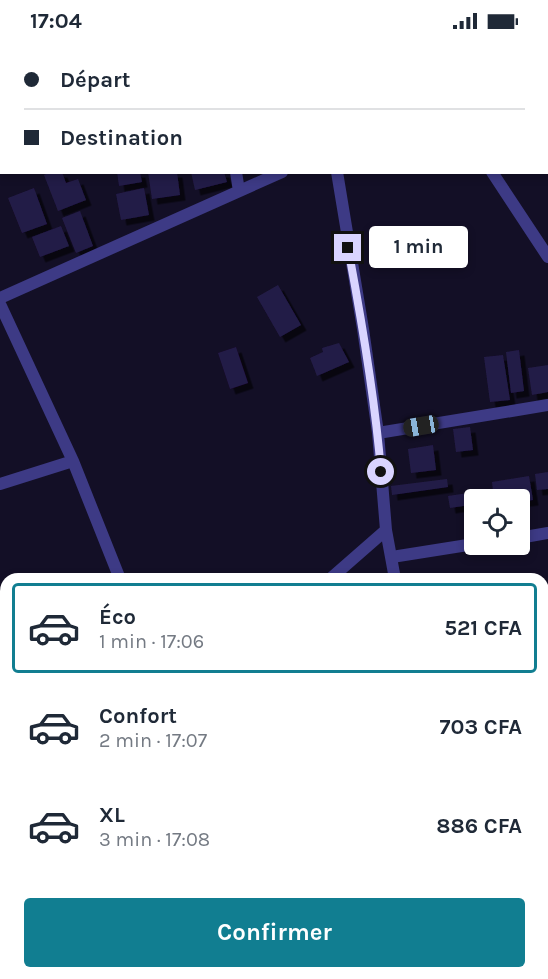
<!DOCTYPE html>
<html lang="fr">
<meta charset="utf-8">
<style>
body{margin:0;font-family:Karla,sans-serif;background:#f6f6f7;color:#1f2937;height:100vh;display:flex;flex-direction:column;font-size:22px;white-space:nowrap}
*{box-sizing:border-box;margin:0}
p{font-size:20px;color:#747a83}
.icon{flex:none;width:33px;height:33px;fill:none;stroke:currentColor;stroke-width:2;stroke-linecap:round;stroke-linejoin:round}
.map{position:relative;flex:1;overflow:hidden}
.sheet{position:absolute;left:0px;top:531px;width:549px;height:406px;display:flex;flex-direction:column;background:#fff;border-radius:18px 18px 0 0;box-shadow:0 3px 9px #0003}
.sheet>*{flex:none}
.hud{position:absolute;left:0px;top:0px;width:549px;height:132px;box-shadow:0 3px 9px #0003;display:grid;align-content:center;height:132px;padding:0 24px;background:#fff}
.fabs{position:absolute;left:464px;top:447px;display:grid;gap:12px}
.fabs a{display:grid;place-items:center;width:66px;height:66px;border-radius:6px;background:#fff;box-shadow:0 3px 9px #0003;font-size:30px}
.end{position:absolute;width:27px;height:27px;margin:-14px;border:8px solid #d9d4ff;background:#111;box-shadow:0 0 0 3px #111}
.from{border-radius:50%}
.bubble{position:absolute;height:42px;border-radius:6px;background:#fff;box-shadow:0 3px 9px #0003;font-size:20px;font-weight:700;line-height:42px;text-align:center}
.car{position:absolute;width:18px;height:36px;margin:-18px -9px;border-radius:8px;box-shadow:0 0 4px 2px #0007;background:linear-gradient(#222 24%,#8ab4d8 0 40%,#222 0 76%,#8ab4d8 0 86%,#222 0)}
.hud b{display:flex;align-items:center;gap:21px;height:57px;font-size:22px}
.hud b+b{border-top:2px solid #e0e1e3}
.hud i{width:15px;height:15px;background:#1f2937}
ul{padding:10px 0 0;list-style:none}
li{display:flex;align-items:center;gap:18px;height:90px;margin:0 12px 9px;padding:0 12px;border:3px solid transparent;border-radius:6px}
li div{flex:1}
li b{display:block;font-size:22px}
li em{font-style:normal;font-weight:700}
li.active{border-color:#117e91}
li>.icon{width:54px;height:54px;stroke-width:1.5}
.primary-button{display:flex;gap:12px;margin-top:auto;padding:12px 24px}
.primary-button a{flex:1;height:69px;border-radius:6px;background:#117e91;color:#fff;font-size:24px;font-weight:700;line-height:69px;text-align:center}
.status{display:flex;justify-content:space-between;align-items:center;height:42px;padding:0 30px;background:#fff;direction:ltr}
.status svg{height:16px;fill:currentColor}
.map>svg:first-child{display:block}
.building{fill:#241b47;filter:url(#shadow)}
.lines{fill:none;stroke-linecap:round;stroke-linejoin:round}
.minor{stroke:#3d3a85;stroke-width:12}
.route{stroke:#d9d4ff;stroke-width:8}
</style>
<div class="status"><b>17:04</b><svg viewBox="0 0 49 12"><path d="M0 12V9h3v3zM5 12V6h3v6zM10 12V3h3v9zM15 12V0h3v12zM26 1h20v11H26zM47 4h2v5h-2z"/></svg></div>
<div class="map">
<svg width="548" height="937" viewBox="0 0 548 937">
<defs>
<filter id="shadow"><feDropShadow dx="5.5" dy="5.5" stdDeviation="0" flood-color="#0009"/></filter>
</defs>
<rect width="100%" height="100%" fill="#130f26"/>
<path class="building" d="M50 130H62L66 141 78 137 86 158 58 169 44 133Z
M117 130H140L142 140 119 144Z
M148 130H177L180 153 152 157Z
M191 130H224L227 140 195 148Z
M34 146 47 182 22 191 8 156Z
M144 146 149 173 121 178 116 152Z
M80 169 93 204 76 211 62 176Z
M61 184 69 204 40 215 32 195Z
M278 243 301 283 280 295 257 255Z
M339 301 349 320 317 334 310 316 323 310 322 306Z
M236 305 248 341 230 347 218 311Z
M519 308 524 349 511 351 506 310Z
M503 313 510 358 490 360 484 315Z
M548 323V350L532 353 528 326Z
M470 385 473 408 456 410 453 387Z
M433 403 436 428 411 431 408 407Z
M548 430V447L537 448 535 432Z
M529 434 533 458 519 460V458H494L492 440Z
M447 437 448 445 392 453 391 444Z
M468 451 470 463 450 466 448 454Z"/>
<g class="lines">
<path class="minor" d="M316 0 317 2
M405 0 406 2
M236 130 239 149
M337 130 363 287 378 391 386 488 395 537
M492 130 548 215
M0 256 282 130
M0 262 73 419 120 537
M378 391 548 363
M0 442 73 419
M519 496 548 491
M392 515 474 502
M330 537 386 488
M0 711 6 712
M540 932 541 937"/>
</g>
<g class="lines">
<path class="route" d="M348 206C362 280 375 355 381 430"/>
</g>
</svg>
<div class="fabs">
<a><svg class="icon" aria-label="locate" viewBox="0 0 24 24"><circle cx="12" cy="12" r="6"/><path d="M12 2v4M12 18v4M2 12h4M18 12h4"/></svg></a>
</div>
<i class="end from" style="left:381px;top:430px"></i>
<i class="end" style="left:348px;top:206px"></i>
<div class="bubble" style="left:369px;top:184px;width:99px">1 min</div>
<i class="car" style="left:421px;top:384px;rotate:260deg"></i>
<div class="hud">
<b><i class="from"></i>Départ</b>
<b><i></i>Destination</b>
</div>
<section class="sheet">
<ul>
<li class="active"><svg class="icon" aria-label="car" viewBox="0 0 24 24"><path d="M5 17H2v-5l4-1 3-4h7l3 4 3 1v5h-3M9 17h6M6 11h13"/><circle cx="7" cy="17" r="2"/><circle cx="17" cy="17" r="2"/></svg><div><b>Éco</b><p>1 min · 17:06</p></div><em>521 CFA</em></li>
<li><svg class="icon" aria-label="car" viewBox="0 0 24 24"><path d="M5 17H2v-5l4-1 3-4h7l3 4 3 1v5h-3M9 17h6M6 11h13"/><circle cx="7" cy="17" r="2"/><circle cx="17" cy="17" r="2"/></svg><div><b>Confort</b><p>2 min · 17:07</p></div><em>703 CFA</em></li>
<li><svg class="icon" aria-label="car" viewBox="0 0 24 24"><path d="M5 17H2v-5l4-1 3-4h7l3 4 3 1v5h-3M9 17h6M6 11h13"/><circle cx="7" cy="17" r="2"/><circle cx="17" cy="17" r="2"/></svg><div><b>XL</b><p>3 min · 17:08</p></div><em>886 CFA</em></li>
</ul>
<div class="primary-button"><a>Confirmer</a></div>
</section>
</div>
